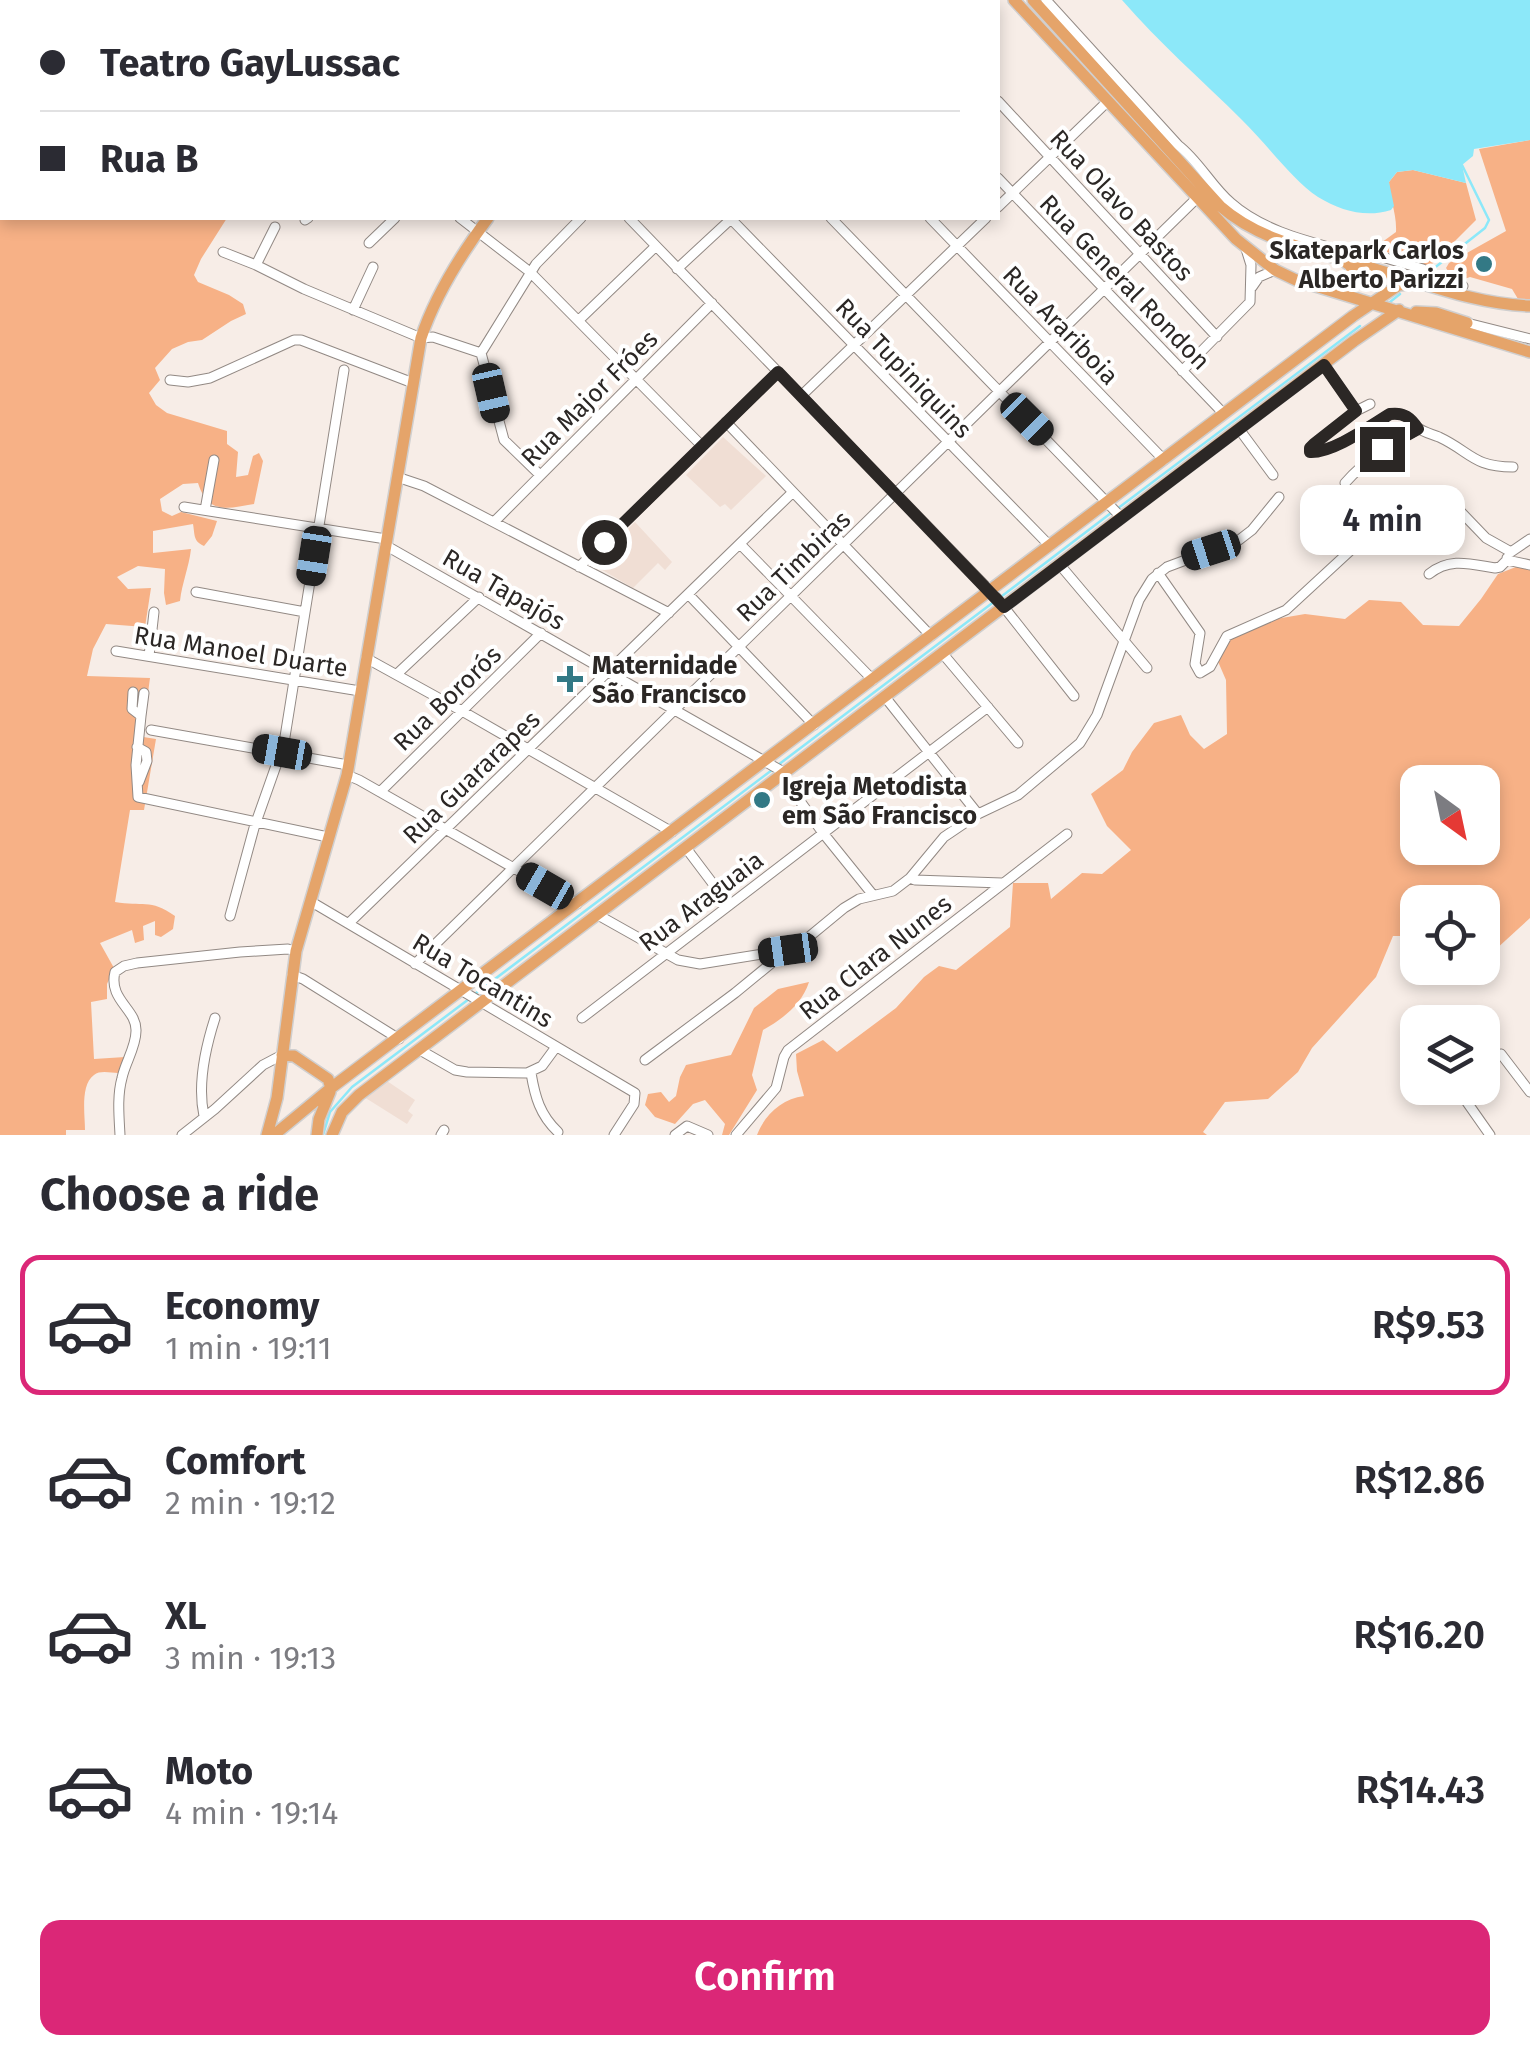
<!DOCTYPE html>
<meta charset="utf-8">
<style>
body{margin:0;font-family:"Fira Sans",sans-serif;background:#f2f2f3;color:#2b2b33;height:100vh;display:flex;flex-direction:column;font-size:38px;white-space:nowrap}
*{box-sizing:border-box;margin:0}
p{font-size:32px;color:#7c7c81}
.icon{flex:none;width:55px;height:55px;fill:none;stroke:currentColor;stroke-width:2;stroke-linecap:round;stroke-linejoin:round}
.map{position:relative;height:1135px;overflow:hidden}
.details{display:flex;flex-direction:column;background:#fff;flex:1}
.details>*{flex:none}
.guide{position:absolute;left:0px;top:0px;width:1000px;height:220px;box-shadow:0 5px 15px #0003;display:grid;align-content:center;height:220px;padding:0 40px;background:#fff}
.needle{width:65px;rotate:147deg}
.buttons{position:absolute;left:1400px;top:765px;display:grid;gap:20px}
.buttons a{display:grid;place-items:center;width:100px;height:100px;border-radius:20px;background:#fff;box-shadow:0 5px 15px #0003;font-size:50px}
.end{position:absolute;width:45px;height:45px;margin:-22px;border:12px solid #2b2725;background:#fff;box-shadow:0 0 0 5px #fff}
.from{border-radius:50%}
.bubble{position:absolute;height:70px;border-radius:20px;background:#fff;box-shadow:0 5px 15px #0003;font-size:32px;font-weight:600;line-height:70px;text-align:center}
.car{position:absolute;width:30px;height:60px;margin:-30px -15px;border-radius:12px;box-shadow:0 0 8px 2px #0007;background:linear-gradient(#222 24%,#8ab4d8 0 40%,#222 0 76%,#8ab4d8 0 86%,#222 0)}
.guide b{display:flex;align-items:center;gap:35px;height:95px;font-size:38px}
.guide b+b{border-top:2px solid #e1e1e2}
.guide i{width:25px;height:25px;background:#2b2b33}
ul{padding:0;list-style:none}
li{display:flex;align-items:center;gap:30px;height:140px;margin:0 20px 15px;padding:0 20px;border:5px solid transparent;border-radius:20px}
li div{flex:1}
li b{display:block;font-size:38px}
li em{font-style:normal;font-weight:600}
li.on{border-color:#db2777}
li>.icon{width:90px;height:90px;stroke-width:1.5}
h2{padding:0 40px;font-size:45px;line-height:120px}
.primary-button{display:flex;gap:20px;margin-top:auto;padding:20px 40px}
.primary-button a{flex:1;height:115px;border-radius:20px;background:#db2777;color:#fff;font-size:40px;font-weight:600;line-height:115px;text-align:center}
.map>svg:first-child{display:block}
.built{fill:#f0ded4}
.green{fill:#f7b186;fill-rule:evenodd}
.water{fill:#8ce8f9}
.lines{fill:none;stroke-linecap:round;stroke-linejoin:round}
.stream{stroke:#8ce8f9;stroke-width:2.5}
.minor-casing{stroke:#928984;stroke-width:11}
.major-casing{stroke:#d0cfcf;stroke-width:14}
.minor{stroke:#fff;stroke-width:9}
.major{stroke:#e5a46a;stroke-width:11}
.route{stroke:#2b2725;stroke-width:12}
.poi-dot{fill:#337985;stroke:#fff;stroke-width:4}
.labels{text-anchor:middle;stroke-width:8;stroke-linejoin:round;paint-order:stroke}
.street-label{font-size:25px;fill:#2b2725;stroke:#fff}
.poi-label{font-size:25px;font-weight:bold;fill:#2b2725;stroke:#fff;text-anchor:start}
</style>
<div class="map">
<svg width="1530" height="1135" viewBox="0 0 1530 1135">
<rect width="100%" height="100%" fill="#f7ede7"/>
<path class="built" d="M723 437 766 476 731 510 725 504 720 507 686 475Z
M635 522 672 562 665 570 658 563 633 588 592 564Z
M387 1081 415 1100 408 1111 413 1115 407 1124 364 1097Z"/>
<path class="green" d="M0 0H182L180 2H2V218H227L201 259 194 275 198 282 229 295 243 304 246 314 231 321 202 340 188 342 172 349 155 368 160 380 149 393 156 405 167 413 227 431V444L238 452 236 477 248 475 253 456 259 453 263 461 254 504C226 509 208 514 198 483L183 484 160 499 162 511 172 516 181 512 217 521 212 536 204 546C193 541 195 535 193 524L153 531V553L191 549C189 567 182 583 180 601L166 605 164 593 165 569 138 566 117 577 128 589 151 588 145 627 106 624 93 649 87 676 150 678 144 722 137 736 156 739 144 810H130L115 902C142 907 150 898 175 916L173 929 161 937 155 935V921L143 926 144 940 135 943 132 930 100 943 114 968 107 984V999L91 1002 94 1059 125 1057 118 1073C111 1073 100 1070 94 1075 80 1085 85 1115 85 1130H66V1135H0Z
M1530 140V299H1518L1512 289 1470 277 1456 282 1446 268 1449 263 1506 231 1479 149Z
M1413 170 1466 183 1476 220 1430 266 1374 248 1396 232C1397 212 1389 199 1389 182L1397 172Z
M1526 563 1530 569V918L1483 961 1482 902H1479L1481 890 1452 902H1418L1417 936H1393L1376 977 1312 1048 1298 1072 1268 1099 1225 1102 1203 1132 1207 1135H757C765 1114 782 1099 804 1096L797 1071 796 1054 823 1040 837 1052 896 1008 924 977 939 966 956 970 1010 927 1013 883H1048L1051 899 1082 873 1102 874 1131 850 1107 826 1091 794 1123 770 1132 752 1154 723 1181 715 1190 735 1204 749 1227 734 1226 680 1216 657 1231 638 1270 620 1305 614 1345 619 1369 600 1401 602 1423 625 1459 626 1481 599 1498 574ZM1418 782H1482V848H1418Z
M809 982C802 1004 783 1019 763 1030L752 1075 757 1090 729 1135H722L725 1124 705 1100 693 1104 675 1124 655 1117 645 1105 648 1094 661 1092 669 1102 676 1096 680 1077 686 1065 731 1055 754 1008 778 989Z"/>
<path class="water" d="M1122 0H1530V140L1474 149 1473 156 1462 165 1466 183 1413 170 1397 172 1389 182 1394 206 1391 210C1366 218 1341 211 1318 197 1292 180 1266 143 1242 120 1202 80 1159 43 1122 0Z"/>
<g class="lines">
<path class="stream" d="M1433 269 1485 228 1489 220 1462 165
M1390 302 1400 294
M1117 509 1360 326
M1002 596 1111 513
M778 765 995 601
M475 994 772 770
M323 1135 330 1112 352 1087 469 999"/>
<defs>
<path id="minor" d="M619 0 622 2
M721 0 723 2
M827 0 829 2
M1046 0 1178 145C1199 161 1211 186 1231 203 1266 234 1317 243 1361 256L1372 254 1423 269 1426 274 1463 286
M527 2 530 0
M836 2 839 0
M959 2 962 0
M998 101 1217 337
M998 178 1224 414
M998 207 1107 102
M460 218 530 272 702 446
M629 218 996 597 1074 696
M730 218 1050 546
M831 218 1122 518
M930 218 1164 460
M305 220 308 218
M369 243 395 218
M223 252 256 265 304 289 421 338 433 337 481 353 504 440 540 475
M256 265 275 227
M677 269 732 218
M1252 287 1259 277 1275 270
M353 310 373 267
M579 320 656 246
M1467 323 1530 339
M481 353 536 264 581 218
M1324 365 1356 411
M1182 371 1250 302 1251 265 1246 249
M170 380 188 382 210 378 294 340H301L413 383
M801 396 986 218
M1370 404 1356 411 1314 444 1310 448V452C1333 453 1369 426 1390 414 1408 413 1405 417 1417 427 1422 432 1432 434 1439 437 1471 452 1473 467 1513 467
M726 422 931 636
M1239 429 1273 475
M397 477 424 486 669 613
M1345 483C1366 459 1390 445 1418 429
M184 507 386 539
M205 510 214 460
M494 522 712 303
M740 544 873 680
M385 545 780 770 784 779 823 833 873 895
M1511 552 1530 539
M1507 558V560L1530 565
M1060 565 1147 668
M579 567 778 372
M1158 573 1200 633 1195 664 1200 673 1210 667 1227 636 1286 610 1377 526 1417 498H1432L1461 512 1486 538 1511 552
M1429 574C1450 557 1470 564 1495 568L1500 567 1507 560
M196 592 305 612
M688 594 814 725
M116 651 360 691
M943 654 1018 743
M149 656 154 612
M366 658 462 711 672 832
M397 674 479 597
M133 692 132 709 141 716 136 765 138 797 328 837
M885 697 978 814
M141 716 144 693
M151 730 348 765
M137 747 146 752 147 761 139 782
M347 775 359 780 577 904
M380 792 541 633
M686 848 729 905
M910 878 915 880 1002 883
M310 901 635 1093 634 1104 614 1135
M598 915 678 960 700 964 787 950 804 941 844 908 859 899 893 891 910 878 944 837 978 814 1018 795 1080 743 1097 715 1139 600 1152 579 1167 567 1239 540 1252 530 1279 497
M230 916 254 828 284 743 344 370
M349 923 793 492
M415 964 1198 197
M292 975 303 979 399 1039
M582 1018 988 707
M420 1050 455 1070 467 1072 527 1073 542 1066 556 1047
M1501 1054 1530 1092
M645 1060 735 993 785 952
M531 1073C535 1097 540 1115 558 1132
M1457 1088 1490 1135
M204 1116C197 1084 205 1049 215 1018
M120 1135C119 1116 117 1096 122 1078 125 1063 136 1047 136 1031 137 1009 108 1000 115 972L124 966 137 963 240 952 288 949 296 951
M182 1135 215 1109 263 1065 282 1055
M441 1135 444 1130
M675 1135 687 1126 708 1135
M736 1135 776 1088 784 1057 788 1050 1067 834"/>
<path id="major" d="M1014 0 1236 239 1275 270 1296 280 1530 352
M1033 0 1220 206C1263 244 1325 253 1378 270 1429 285 1477 304 1530 306
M705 2 708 0
M1334 290 1343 288 1353 278 1351 266 1344 261
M1416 312 1436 313 1467 323
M282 1055 294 1056 328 1079 331 1088
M267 1135 277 1098 296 951 347 775 421 338C435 296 462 253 488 218
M274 1135 331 1088 1353 316 1399 285 1420 283
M317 1135 319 1119 330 1092
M332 1135 342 1112 359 1095 1354 341 1399 310"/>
</defs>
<use href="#minor" class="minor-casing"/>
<use href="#major" class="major-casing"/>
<use href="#minor" class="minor"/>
<use href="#major" class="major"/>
</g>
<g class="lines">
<path class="route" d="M604 542 778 372 1004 607 1324 365 1356 411 1314 444 1310 448V452C1333 453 1370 426 1390 414 1404 412 1411 418 1418 429L1382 449"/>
</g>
<g class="poi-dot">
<circle cx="1484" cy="264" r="10"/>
<path d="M565 664h10v10h10v10h-10v10h-10v-10h-10v-10h10z"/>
<circle cx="762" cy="800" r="10"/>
</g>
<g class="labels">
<g class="street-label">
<text transform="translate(1122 205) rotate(47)" y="9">Rua Olavo Bastos</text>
<text transform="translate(1125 282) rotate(46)" y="9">Rua General Rondon</text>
<text transform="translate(1061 325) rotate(46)" y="9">Rua Arariboia</text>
<text transform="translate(904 368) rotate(46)" y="9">Rua Tupiniquins</text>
<text transform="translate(589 398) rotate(-45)" y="9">Rua Major Fróes</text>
<text transform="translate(793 566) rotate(-44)" y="9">Rua Timbiras</text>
<text transform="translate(504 589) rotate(30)" y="9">Rua Tapajós</text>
<text transform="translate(241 651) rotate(9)" y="9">Rua Manoel Duarte</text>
<text transform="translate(447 698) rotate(-44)" y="9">Rua Bororós</text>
<text transform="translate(471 777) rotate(-44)" y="9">Rua Guararapes</text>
<text transform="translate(701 901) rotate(-37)" y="9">Rua Araguaia</text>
<text transform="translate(875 957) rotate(-38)" y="9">Rua Clara Nunes</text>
<text transform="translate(483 980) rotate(31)" y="9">Rua Tocantins</text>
</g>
<g class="poi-label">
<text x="1464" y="259" text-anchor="end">Skatepark Carlos<tspan x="1464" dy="29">Alberto Parizzi</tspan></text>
<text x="592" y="674">Maternidade<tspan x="592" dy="29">São Francisco</tspan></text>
<text x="782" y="795">Igreja Metodista<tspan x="782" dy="29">em São Francisco</tspan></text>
</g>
</g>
</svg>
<div class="buttons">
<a><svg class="needle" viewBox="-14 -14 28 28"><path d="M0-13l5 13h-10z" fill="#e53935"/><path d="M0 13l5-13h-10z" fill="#7c7c81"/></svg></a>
<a><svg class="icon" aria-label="locate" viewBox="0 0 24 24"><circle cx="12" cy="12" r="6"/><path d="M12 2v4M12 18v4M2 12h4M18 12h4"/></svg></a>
<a><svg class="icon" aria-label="layers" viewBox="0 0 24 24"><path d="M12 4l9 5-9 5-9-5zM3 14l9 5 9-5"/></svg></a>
</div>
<i class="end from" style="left:604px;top:542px"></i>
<i class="end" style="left:1382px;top:449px"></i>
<div class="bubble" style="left:1300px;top:485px;width:165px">4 min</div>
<i class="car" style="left:491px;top:393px;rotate:167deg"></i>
<i class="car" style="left:1027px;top:419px;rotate:135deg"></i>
<i class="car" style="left:1211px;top:550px;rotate:252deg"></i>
<i class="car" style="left:314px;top:556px;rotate:189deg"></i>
<i class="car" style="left:282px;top:752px;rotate:280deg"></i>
<i class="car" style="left:545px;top:886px;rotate:300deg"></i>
<i class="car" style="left:788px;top:950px;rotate:262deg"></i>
<div class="guide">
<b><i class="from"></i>Teatro GayLussac</b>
<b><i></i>Rua B</b>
</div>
</div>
<section class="details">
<h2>Choose a ride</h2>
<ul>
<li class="on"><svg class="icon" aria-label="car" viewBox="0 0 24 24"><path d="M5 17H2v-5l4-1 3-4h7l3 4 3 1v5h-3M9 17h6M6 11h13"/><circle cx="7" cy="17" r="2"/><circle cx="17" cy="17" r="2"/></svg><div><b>Economy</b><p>1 min · 19:11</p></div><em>R$9.53</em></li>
<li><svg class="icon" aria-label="car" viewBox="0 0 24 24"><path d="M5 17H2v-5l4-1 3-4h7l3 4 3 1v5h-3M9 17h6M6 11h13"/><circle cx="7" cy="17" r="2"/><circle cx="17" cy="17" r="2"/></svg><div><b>Comfort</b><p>2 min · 19:12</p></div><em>R$12.86</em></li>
<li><svg class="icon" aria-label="car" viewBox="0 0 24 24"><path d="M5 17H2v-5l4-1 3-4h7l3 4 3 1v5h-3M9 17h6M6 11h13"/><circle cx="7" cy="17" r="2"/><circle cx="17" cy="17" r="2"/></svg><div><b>XL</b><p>3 min · 19:13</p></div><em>R$16.20</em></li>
<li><svg class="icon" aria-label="car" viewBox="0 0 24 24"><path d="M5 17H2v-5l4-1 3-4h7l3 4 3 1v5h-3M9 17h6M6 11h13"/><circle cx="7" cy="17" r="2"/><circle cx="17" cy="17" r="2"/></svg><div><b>Moto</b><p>4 min · 19:14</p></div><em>R$14.43</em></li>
</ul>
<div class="primary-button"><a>Confirm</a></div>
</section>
